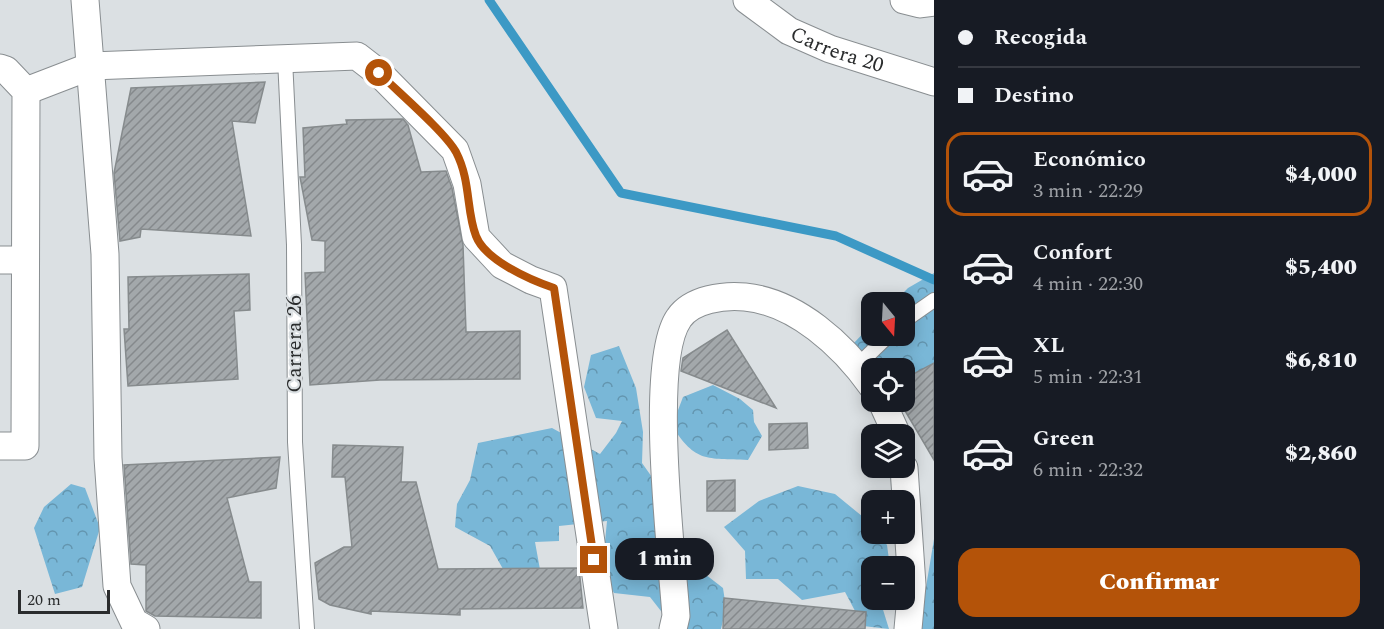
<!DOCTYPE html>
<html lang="es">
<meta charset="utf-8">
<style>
body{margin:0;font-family:Spectral,serif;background:#242831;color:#f1f3f6;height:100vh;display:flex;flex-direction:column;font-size:22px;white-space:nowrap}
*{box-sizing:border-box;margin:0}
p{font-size:20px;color:#9ea1a6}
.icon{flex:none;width:33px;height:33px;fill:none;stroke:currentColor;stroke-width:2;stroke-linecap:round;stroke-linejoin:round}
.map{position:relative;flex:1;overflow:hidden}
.details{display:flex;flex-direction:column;background:#171b24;width:450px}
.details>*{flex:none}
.hud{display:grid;align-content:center;height:132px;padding:0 24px;background:#171b24}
.needle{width:39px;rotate:162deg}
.tools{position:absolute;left:861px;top:292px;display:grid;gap:12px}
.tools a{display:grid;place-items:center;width:54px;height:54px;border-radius:12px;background:#171b24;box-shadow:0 3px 15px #0003;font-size:30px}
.scale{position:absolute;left:18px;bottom:15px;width:92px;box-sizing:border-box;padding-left:6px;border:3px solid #2a2c2d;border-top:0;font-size:16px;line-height:21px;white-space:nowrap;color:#2a2c2d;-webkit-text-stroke:4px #dbe0e3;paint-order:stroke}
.end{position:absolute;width:27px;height:27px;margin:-14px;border:8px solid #b45309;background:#fff;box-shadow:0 0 0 3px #fff}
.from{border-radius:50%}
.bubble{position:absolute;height:42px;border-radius:18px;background:#171b24;box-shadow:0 3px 15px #0003;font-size:20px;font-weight:800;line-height:42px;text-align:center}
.hud b{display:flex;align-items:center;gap:21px;height:57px;font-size:22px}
.hud b+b{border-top:2px solid #363941}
.hud i{width:15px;height:15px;background:#f1f3f6}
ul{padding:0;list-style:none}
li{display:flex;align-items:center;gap:18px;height:84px;margin:0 12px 9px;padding:0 12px;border:3px solid transparent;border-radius:18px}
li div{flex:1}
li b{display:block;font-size:22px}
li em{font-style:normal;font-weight:800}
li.active{border-color:#b45309}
li>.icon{width:54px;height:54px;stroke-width:1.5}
.button{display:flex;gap:12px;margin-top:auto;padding:12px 24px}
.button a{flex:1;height:69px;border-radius:18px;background:#b45309;color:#fff;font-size:24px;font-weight:800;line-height:69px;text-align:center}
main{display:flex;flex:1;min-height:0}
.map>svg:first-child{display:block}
.forest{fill:url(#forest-crowns)}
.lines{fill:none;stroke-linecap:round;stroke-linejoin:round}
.stream{stroke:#3c99c5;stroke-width:9}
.building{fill:url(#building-hatch);stroke:#868b8d;stroke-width:1.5}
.lane-casing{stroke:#898e91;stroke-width:16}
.street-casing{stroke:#898e91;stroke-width:29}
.lane{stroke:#fff;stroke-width:14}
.street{stroke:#fff;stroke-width:27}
.route{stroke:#b45309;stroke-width:8}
.labels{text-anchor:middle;stroke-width:4.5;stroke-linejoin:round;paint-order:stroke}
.street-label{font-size:21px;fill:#2a2c2d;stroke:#dbe0e3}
</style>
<main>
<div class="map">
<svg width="934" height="629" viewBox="0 0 934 629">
<defs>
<pattern id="forest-crowns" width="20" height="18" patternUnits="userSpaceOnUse" patternTransform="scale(1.5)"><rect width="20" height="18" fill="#79b7d7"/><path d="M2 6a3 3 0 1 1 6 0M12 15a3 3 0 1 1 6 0" fill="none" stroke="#6395af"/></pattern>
<pattern id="building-hatch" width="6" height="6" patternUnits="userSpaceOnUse" patternTransform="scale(1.5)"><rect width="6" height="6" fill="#a3a8ab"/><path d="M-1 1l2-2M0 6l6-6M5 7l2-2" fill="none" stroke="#85898c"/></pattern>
</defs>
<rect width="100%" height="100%" fill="#dbe0e3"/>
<path class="forest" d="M934 273V418L914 373 905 372 904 369 835 363 871 325 872 336H904V303H893L908 288Z
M619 346 636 388 643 432 642 463 671 504 673 539 692 564 723 588 726 608 721 629H675L650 597 614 593 602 572 607 521 559 526V541L535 542 541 575 503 569 490 546 455 527 457 504 470 480 478 443 552 428 600 454 616 433 622 421 596 418 584 387 591 355Z
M713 385 740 399 753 410 754 422 762 436 748 460C706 458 696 463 672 426L683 397Z
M71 484 85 488 100 528 82 587 55 594 34 528 44 507Z
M798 486 835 494 868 521 871 525 872 534H878L887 545 890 567H872V600H880L889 629 863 626 845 592 802 600 778 579H746L745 551 724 527 759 501Z
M934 539V629H921L920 623Z"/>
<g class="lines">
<path class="stream" d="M489 0 621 193 836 236 934 280"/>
</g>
<path class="building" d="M265 82 255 123 232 121 251 236 141 229 140 237 120 241 114 173 131 88Z
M403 119 408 125 421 172 446 171 452 188 463 245 466 332 520 331V379L380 380 310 385 305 273 325 272V241L312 240 300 177H305L303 128 347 124 346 120Z
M249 274 250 310 234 311 238 379 128 386 124 329H129L128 277Z
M727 330 776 408 681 371 683 358Z
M934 363V460L904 409V379Z
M807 423 808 448 769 450V424Z
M333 445 403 447 401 482H416L438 569 579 568 583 608 460 609V615L371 611V614L330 605 319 599 315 563 344 547H352L345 477H332Z
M280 457 276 488 227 498 249 582H261V618L155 616 146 611V565L131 564 124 465Z
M735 480V511H707V481Z
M724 598 866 612 865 629H723Z"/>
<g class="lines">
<defs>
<path id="lane" d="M285 59 294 245 295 442 307 629
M904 321 934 300
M857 366 888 336"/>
<g id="street">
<path d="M85 0 105 254 108 458 117 586 134 622 146 629"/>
<path id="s1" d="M747 0 789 31 830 49 934 82"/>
<path d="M904 0 920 4 934 2"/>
<path d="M0 68 6 70 26 91 25 446H0"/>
<path d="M26 91 91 66 357 56 379 73 455 150 467 184 476 237 502 265 531 280 553 288 604 629"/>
<path d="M0 260H25"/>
<path d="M882 402 897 435"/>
<path d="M904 468 912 585 908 629"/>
<path d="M673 629 676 616C672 556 648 361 679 318 692 299 724 295 745 297 796 302 843 345 872 386"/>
</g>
</defs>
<use href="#lane" class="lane-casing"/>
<use href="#street" class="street-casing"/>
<use href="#lane" class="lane"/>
<use href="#street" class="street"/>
</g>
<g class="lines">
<path class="route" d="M379 73C397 91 445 132 456 152 471 181 466 210 476 236 485 260 530 280 554 288L594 560"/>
</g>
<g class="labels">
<g class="street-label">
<text dy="7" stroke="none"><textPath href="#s1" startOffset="104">Carrera 20</textPath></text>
<text transform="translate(294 344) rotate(-90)" y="7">Carrera 26</text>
</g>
</g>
</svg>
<div class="tools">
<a><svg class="needle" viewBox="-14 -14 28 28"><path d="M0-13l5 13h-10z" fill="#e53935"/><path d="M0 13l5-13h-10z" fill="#9ea1a6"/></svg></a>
<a><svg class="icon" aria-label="locate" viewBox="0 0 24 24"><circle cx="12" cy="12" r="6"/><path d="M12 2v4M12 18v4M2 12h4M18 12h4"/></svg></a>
<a><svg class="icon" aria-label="layers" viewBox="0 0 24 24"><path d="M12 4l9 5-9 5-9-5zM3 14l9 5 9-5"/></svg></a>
<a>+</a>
<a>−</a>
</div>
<div class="scale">20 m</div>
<i class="end from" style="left:379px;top:73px"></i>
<i class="end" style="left:594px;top:560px"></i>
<div class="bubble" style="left:615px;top:538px;width:99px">1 min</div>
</div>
<section class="details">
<div class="hud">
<b><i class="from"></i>Recogida</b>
<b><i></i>Destino</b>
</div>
<ul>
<li class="active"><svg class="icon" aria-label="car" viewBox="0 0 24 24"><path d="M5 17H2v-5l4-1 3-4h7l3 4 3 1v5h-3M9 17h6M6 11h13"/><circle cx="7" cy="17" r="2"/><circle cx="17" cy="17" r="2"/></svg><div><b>Económico</b><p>3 min · 22:29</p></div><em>$4,000</em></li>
<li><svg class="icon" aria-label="car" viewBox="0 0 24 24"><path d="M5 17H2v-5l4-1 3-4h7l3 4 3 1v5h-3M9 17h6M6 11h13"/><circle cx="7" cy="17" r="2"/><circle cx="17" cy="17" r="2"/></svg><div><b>Confort</b><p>4 min · 22:30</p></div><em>$5,400</em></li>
<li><svg class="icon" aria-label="car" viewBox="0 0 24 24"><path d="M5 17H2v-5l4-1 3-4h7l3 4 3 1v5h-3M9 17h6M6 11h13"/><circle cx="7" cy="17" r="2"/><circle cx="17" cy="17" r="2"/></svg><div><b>XL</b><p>5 min · 22:31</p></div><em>$6,810</em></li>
<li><svg class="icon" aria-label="car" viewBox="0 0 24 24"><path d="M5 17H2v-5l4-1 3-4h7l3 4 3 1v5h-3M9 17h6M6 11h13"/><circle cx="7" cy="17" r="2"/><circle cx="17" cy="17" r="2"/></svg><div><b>Green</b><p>6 min · 22:32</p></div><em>$2,860</em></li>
</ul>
<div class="button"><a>Confirmar</a></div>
</section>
</main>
